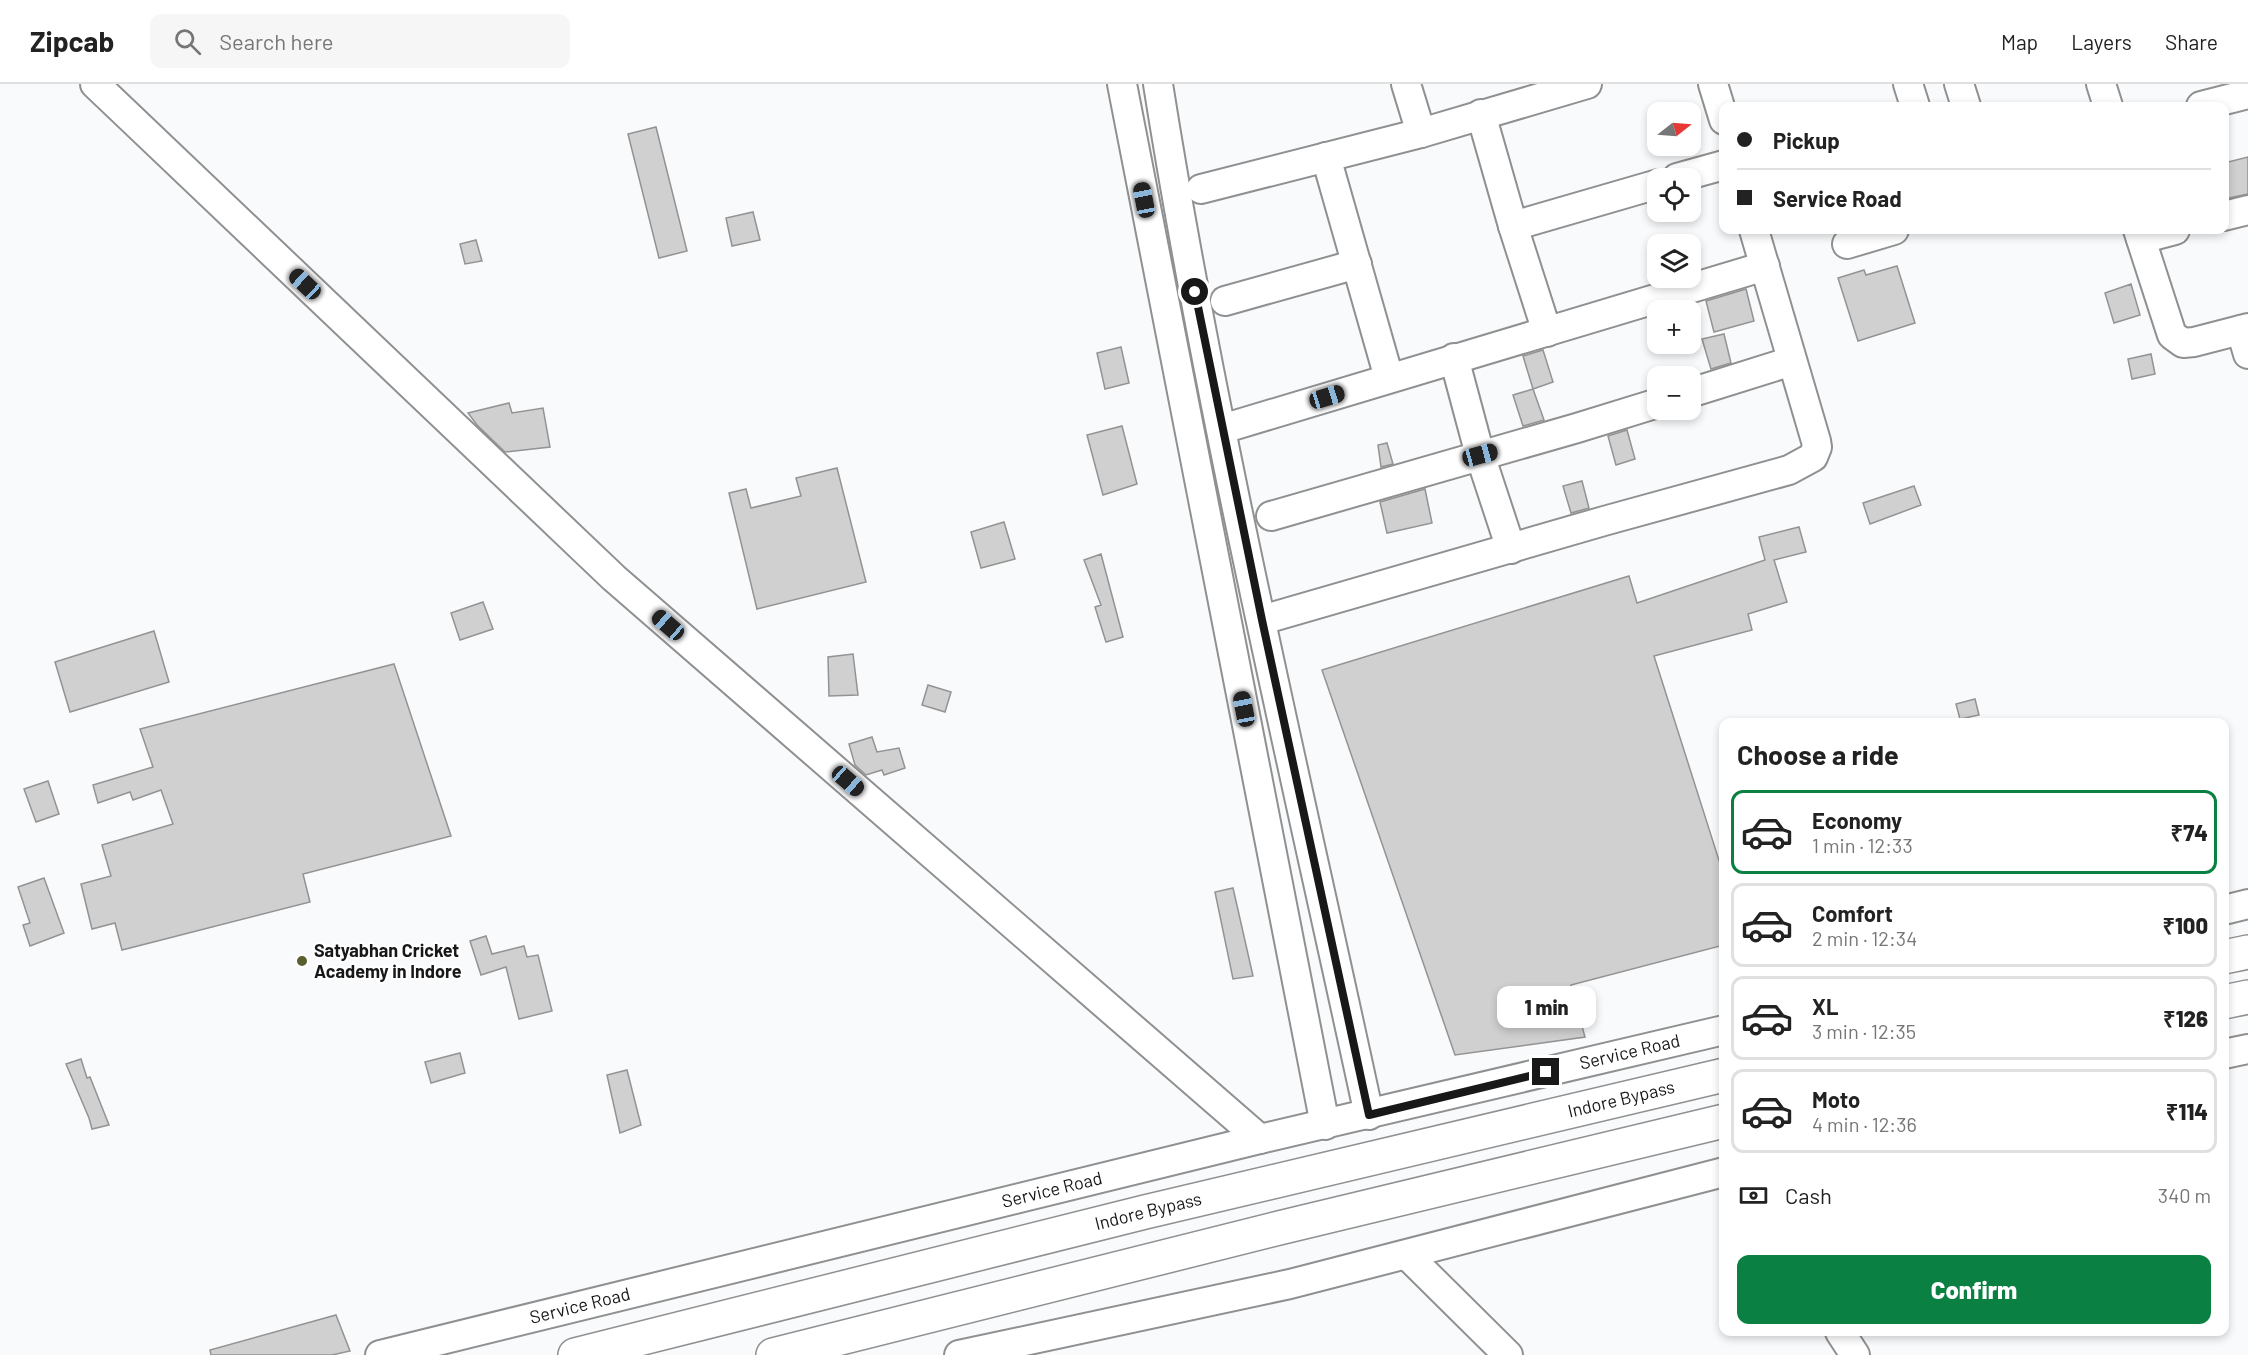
<!DOCTYPE html>
<meta charset="utf-8">
<style>
body{margin:0;font-family:Barlow,sans-serif;background:#f6f6f6;color:#222;height:100vh;display:flex;flex-direction:column;font-size:22px;white-space:nowrap}
*{box-sizing:border-box;margin:0}
p{font-size:20px;color:#767676}
.icon{flex:none;width:33px;height:33px;fill:none;stroke:currentColor;stroke-width:2;stroke-linecap:round;stroke-linejoin:round}
.map{position:relative;flex:1;overflow:hidden}
.side{position:absolute;left:1719px;top:634px;width:510px;height:618px;display:flex;flex-direction:column;background:#fff;border-radius:12px;box-shadow:0 3px 9px #0003}
.side>*{flex:none}
.hud{position:absolute;left:1719px;top:18px;width:510px;height:132px;border-radius:12px;box-shadow:0 3px 9px #0003;display:grid;align-content:center;height:132px;padding:0 18px;background:#fff}
.needle{width:39px;rotate:73deg}
.tools{position:absolute;left:1647px;top:18px;display:grid;gap:12px}
.tools a{display:grid;place-items:center;width:54px;height:54px;border-radius:12px;background:#fff;box-shadow:0 3px 9px #0003;font-size:30px}
.end{position:absolute;width:27px;height:27px;margin:-14px;border:8px solid #181818;background:#fff;box-shadow:0 0 0 3px #fff}
.from{border-radius:50%}
.bubble{position:absolute;height:42px;border-radius:12px;background:#fff;box-shadow:0 3px 9px #0003;font-size:20px;font-weight:800;line-height:42px;text-align:center}
.car{position:absolute;width:18px;height:36px;margin:-18px -9px;border-radius:8px;box-shadow:0 0 4px 2px #0007;background:linear-gradient(#222 24%,#8ab4d8 0 40%,#222 0 76%,#8ab4d8 0 86%,#222 0)}
.hud b{display:flex;align-items:center;gap:21px;height:57px;font-size:22px}
.hud b+b{border-top:2px solid #e0e0e0}
.hud i{width:15px;height:15px;background:#222}
ul{padding:0;list-style:none}
li{display:flex;align-items:center;gap:18px;height:84px;margin:0 12px 9px;padding:0 6px;border:3px solid #e0e0e0;border-radius:12px}
li div{flex:1}
li b{display:block;font-size:22px}
li em{font-style:normal;font-weight:800}
li.current{border-color:#0b8043}
li>.icon{width:54px;height:54px;stroke-width:1.5}
h2{padding:0 18px;font-size:27px;line-height:72px}
.pay{display:flex;align-items:center;gap:15px;height:66px;padding:0 18px;font-size:22px}
.pay p{margin-inline-start:auto}
.action{display:flex;gap:12px;margin-top:auto;padding:12px 18px}
.action a{flex:1;height:69px;border-radius:12px;background:#0b8043;color:#fff;font-size:24px;font-weight:800;line-height:69px;text-align:center}
header{display:flex;align-items:center;gap:36px;box-sizing:border-box;height:84px;padding:0 30px;background:#fff;border-bottom:2px solid #e0e0e0}
header strong{font-size:28px}
nav{display:flex;gap:33px;margin-inline-start:auto;font-size:21px}
.search{width:420px;height:54px;background:#f6f6f6;display:flex;align-items:center;gap:15px;box-sizing:border-box;padding:0 21px;border-radius:12px;color:#767676;font-size:22px}
.map>svg:first-child{display:block}
.building{fill:#d1d0d1;stroke:#949393;stroke-width:1.5}
.lines{fill:none;stroke-linecap:round;stroke-linejoin:round}
.minor-casing{stroke:#8f9091;stroke-width:32}
.highway-casing{stroke:#8f9091;stroke-width:36}
.minor{stroke:#fff;stroke-width:28}
.highway{stroke:#fff;stroke-width:33}
.route{stroke:#181818;stroke-width:8}
.poi-dot{fill:#5b5f2d;stroke:#fff;stroke-width:2}
.labels{text-anchor:middle;stroke-width:4.5;stroke-linejoin:round;paint-order:stroke}
.poi-label{font-size:18px;font-weight:bold;fill:#181818;stroke:#fff;text-anchor:start}
.street-label{font-size:18px;fill:#181818;stroke:#fff}
</style>
<header>
<strong>Zipcab</strong>
<div class="search"><svg class="icon" aria-label="search" viewBox="0 0 24 24"><circle cx="10" cy="10" r="6"/><path d="M15 15l6 6"/></svg>Search here</div>
<nav><a>Map</a><a>Layers</a><a>Share</a></nav>
</header>
<div class="map">
<svg width="2248" height="1271" viewBox="0 0 2248 1271">
<rect width="100%" height="100%" fill="#f9fafb"/>
<path class="building" d="M656 43 687 167 659 174 628 50Z
M2248 73V110L2224 115V79Z
M753 128 760 156 732 162 726 134Z
M476 156 482 177 465 180 460 160Z
M1897 182 1915 239 1858 257 1838 194 1864 186 1866 191Z
M2131 200 2140 231 2114 239 2105 209Z
M1746 205 1754 237 1714 248 1706 217Z
M1724 250 1731 279 1711 285 1702 255Z
M1121 263 1129 299 1105 305 1097 269Z
M1543 266 1553 298 1533 305 1523 272Z
M2151 270 2155 290 2132 295 2128 275Z
M1533 305 1544 336 1523 342 1513 311Z
M509 319 512 329 543 324 550 363 505 368 477 341 468 329Z
M1122 342 1137 400 1103 411 1087 351Z
M1627 346 1635 375 1616 381 1608 352Z
M1387 359 1393 380 1381 383 1378 361Z
M837 384 866 498 757 525 729 409 746 405 751 424 801 412 796 394Z
M1582 397 1589 424 1571 429 1563 402Z
M1914 402 1921 421 1870 440 1863 419Z
M1425 405 1432 439 1387 449 1380 418Z
M1004 438 1015 475 981 484 971 448Z
M1799 443 1806 468 1774 476 1787 518 1748 530 1752 546 1654 572 1724 792V861L1571 901 1585 953 1455 971 1322 586 1629 492 1637 519 1765 476 1759 453Z
M1101 470 1123 553 1106 558 1095 523 1101 521 1084 476Z
M483 518 493 545 460 556 451 529Z
M154 547 169 598 70 628 55 578Z
M853 570 858 611 829 612 828 573Z
M394 580 451 752 303 790 310 818 122 866 115 839 92 845 81 800 111 792 102 761 173 740 161 706 133 716 130 708 98 719 93 701 153 683 140 645Z
M928 601 951 608 945 628 922 621Z
M1975 615 1979 631 1960 635 1956 620Z
M872 653 877 668 899 664 905 684 884 691 882 686 866 691 855 681 849 660Z
M48 697 59 730 36 738 24 705Z
M44 794 64 849 30 862 23 841 30 839 18 803Z
M1233 804 1253 892 1233 895 1215 808Z
M486 852 492 870 524 862 527 873 538 871 552 927 519 935 506 883 481 891 470 857Z
M460 969 465 989 431 999 425 978Z
M81 975 87 994 90 993 109 1041 92 1045 89 1034 66 980Z
M627 986 641 1041 620 1049 607 991Z
M336 1231 350 1267 332 1271H211L210 1266Z"/>
<g class="lines">
<defs>
<g id="minor">
<path d="M95 0 614 494 1260 1055"/>
<path d="M1122 0 1325 1041"/>
<path d="M1158 0C1213 346 1295 688 1369 1031"/>
<path d="M1406 0 1421 49"/>
<path d="M1713 0 1724 36"/>
<path d="M1908 0 1915 22"/>
<path d="M1959 0 1966 22"/>
<path d="M2101 0 2108 22"/>
<path d="M2201 22 2248 10"/>
<path d="M1481 30 1513 142 1547 248"/>
<path d="M1326 73 1389 294"/>
<path d="M1677 94 1724 81"/>
<path d="M1201 105 1421 49 1587 0"/>
<path d="M2224 132 2248 126"/>
<path d="M1513 142 1658 100"/>
<path d="M2138 146 2172 251 2183 259 2194 258 2248 244"/>
<path d="M2141 155 2175 146"/>
<path d="M1847 160 1894 146"/>
<path d="M1225 217 1357 180"/>
<path d="M2241 246 2248 270"/>
<path d="M1454 274 1480 371 1511 465"/>
<path d="M1690 309 1792 277"/>
<path d="M1222 345 1765 182"/>
<path d="M1271 432 1577 344 1658 319"/>
<path d="M1262 536 1604 437 1789 386 1813 373 1817 363 1816 357 1754 146"/>
<path d="M2224 826 2248 820"/>
<path d="M2224 970 2248 965"/>
<path d="M1407 1171 1508 1271"/>
<path d="M1840 1248 1855 1271"/>
<path id="s1" d="M380 1271 1260 1055 1724 946"/>
<path d="M959 1271 1290 1200 1724 1088"/>
</g>
<g id="highway">
<path d="M2224 873 2248 868"/>
<path d="M2224 918 2248 913"/>
<path id="s2" d="M575 1271 1145 1128 1724 991"/>
<path d="M773 1271 1279 1144 1724 1037"/>
</g>
</defs>
<use href="#minor" class="minor-casing"/>
<use href="#highway" class="highway-casing"/>
<use href="#minor" class="minor"/>
<use href="#highway" class="highway"/>
</g>
<g class="lines">
<path class="route" d="M1195 208 1262 536 1369 1031 1546 988"/>
</g>
<circle class="poi-dot" cx="302" cy="877" r="6"/>
<g class="labels">
<g class="poi-label">
<text x="314" y="873">Satyabhan Cricket<tspan x="314" dy="21">Academy in Indore</tspan></text>
</g>
<g class="street-label">
<text dy="6" stroke="none"><textPath href="#s1" startOffset="1286">Service Road</textPath></text>
<text dy="6" stroke="none"><textPath href="#s2" startOffset="1077">Indore Bypass</textPath></text>
<text dy="6" stroke="none"><textPath href="#s1" startOffset="692">Service Road</textPath></text>
<text dy="6" stroke="none"><textPath href="#s2" startOffset="591">Indore Bypass</textPath></text>
<text dy="6" stroke="none"><textPath href="#s1" startOffset="206">Service Road</textPath></text>
</g>
</g>
</svg>
<div class="tools">
<a><svg class="needle" viewBox="-14 -14 28 28"><path d="M0-13l5 13h-10z" fill="#e53935"/><path d="M0 13l5-13h-10z" fill="#767676"/></svg></a>
<a><svg class="icon" aria-label="locate" viewBox="0 0 24 24"><circle cx="12" cy="12" r="6"/><path d="M12 2v4M12 18v4M2 12h4M18 12h4"/></svg></a>
<a><svg class="icon" aria-label="layers" viewBox="0 0 24 24"><path d="M12 4l9 5-9 5-9-5zM3 14l9 5 9-5"/></svg></a>
<a>+</a>
<a>−</a>
</div>
<i class="end from" style="left:1195px;top:208px"></i>
<i class="end" style="left:1546px;top:988px"></i>
<div class="bubble" style="left:1497px;top:902px;width:99px">1 min</div>
<i class="car" style="left:1144px;top:116px;rotate:349deg"></i>
<i class="car" style="left:305px;top:200px;rotate:313deg"></i>
<i class="car" style="left:1327px;top:313px;rotate:73deg"></i>
<i class="car" style="left:1480px;top:371px;rotate:75deg"></i>
<i class="car" style="left:668px;top:541px;rotate:311deg"></i>
<i class="car" style="left:1244px;top:625px;rotate:349deg"></i>
<i class="car" style="left:848px;top:697px;rotate:131deg"></i>
<div class="hud">
<b><i class="from"></i>Pickup</b>
<b><i></i>Service Road</b>
</div>
<section class="side">
<h2>Choose a ride</h2>
<ul>
<li class="current"><svg class="icon" aria-label="car" viewBox="0 0 24 24"><path d="M5 17H2v-5l4-1 3-4h7l3 4 3 1v5h-3M9 17h6M6 11h13"/><circle cx="7" cy="17" r="2"/><circle cx="17" cy="17" r="2"/></svg><div><b>Economy</b><p>1 min · 12:33</p></div><em>₹74</em></li>
<li><svg class="icon" aria-label="car" viewBox="0 0 24 24"><path d="M5 17H2v-5l4-1 3-4h7l3 4 3 1v5h-3M9 17h6M6 11h13"/><circle cx="7" cy="17" r="2"/><circle cx="17" cy="17" r="2"/></svg><div><b>Comfort</b><p>2 min · 12:34</p></div><em>₹100</em></li>
<li><svg class="icon" aria-label="car" viewBox="0 0 24 24"><path d="M5 17H2v-5l4-1 3-4h7l3 4 3 1v5h-3M9 17h6M6 11h13"/><circle cx="7" cy="17" r="2"/><circle cx="17" cy="17" r="2"/></svg><div><b>XL</b><p>3 min · 12:35</p></div><em>₹126</em></li>
<li><svg class="icon" aria-label="car" viewBox="0 0 24 24"><path d="M5 17H2v-5l4-1 3-4h7l3 4 3 1v5h-3M9 17h6M6 11h13"/><circle cx="7" cy="17" r="2"/><circle cx="17" cy="17" r="2"/></svg><div><b>Moto</b><p>4 min · 12:36</p></div><em>₹114</em></li>
</ul>
<div class="pay"><svg class="icon" aria-label="cash" viewBox="0 0 24 24"><path d="M3 7h18v10H3z"/><circle cx="12" cy="12" r="2"/></svg>Cash<p>340 m</p></div>
<div class="action"><a>Confirm</a></div>
</section>
</div>
